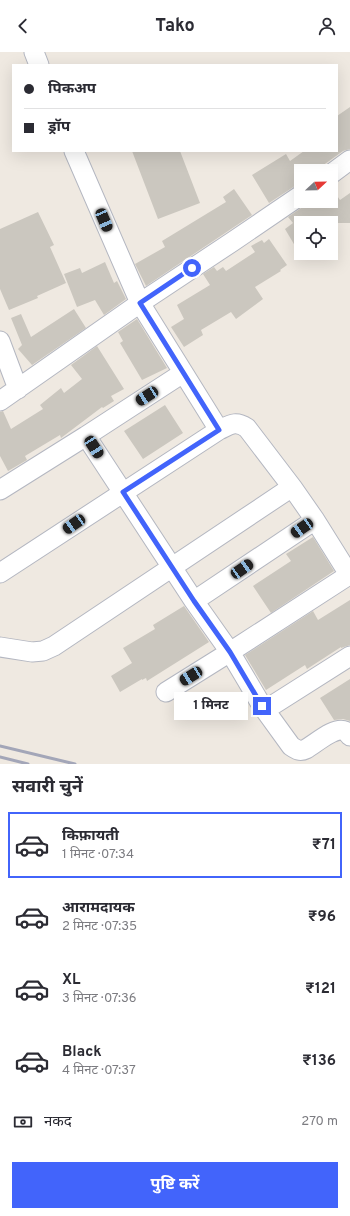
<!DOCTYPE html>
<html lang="hi">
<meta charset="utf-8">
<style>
body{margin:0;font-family:Overpass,"Noto Sans Devanagari",sans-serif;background:#f7f7f7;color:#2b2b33;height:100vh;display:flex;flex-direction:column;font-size:15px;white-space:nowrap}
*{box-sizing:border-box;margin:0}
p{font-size:13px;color:#7c7c81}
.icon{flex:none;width:22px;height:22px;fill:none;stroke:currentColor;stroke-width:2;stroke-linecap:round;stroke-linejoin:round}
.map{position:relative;height:712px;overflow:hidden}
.drawer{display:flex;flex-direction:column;background:#fff;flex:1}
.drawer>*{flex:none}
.banner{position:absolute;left:12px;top:12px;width:326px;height:88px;border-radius:0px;box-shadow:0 4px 16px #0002;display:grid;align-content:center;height:88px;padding:0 12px;background:#fff}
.needle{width:26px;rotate:68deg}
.tools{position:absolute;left:294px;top:112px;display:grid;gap:8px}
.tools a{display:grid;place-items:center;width:44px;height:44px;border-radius:0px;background:#fff;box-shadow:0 4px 16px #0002;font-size:20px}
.end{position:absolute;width:18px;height:18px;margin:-9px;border:5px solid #4264fb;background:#fff;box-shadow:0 0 0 2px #fff}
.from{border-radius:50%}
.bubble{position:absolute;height:28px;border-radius:0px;background:#fff;box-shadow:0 4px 16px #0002;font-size:13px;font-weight:700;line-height:28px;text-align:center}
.car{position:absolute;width:12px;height:24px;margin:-12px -6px;border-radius:5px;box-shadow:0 0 3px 1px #0007;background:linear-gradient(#222 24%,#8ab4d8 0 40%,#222 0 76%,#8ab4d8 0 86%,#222 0)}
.banner b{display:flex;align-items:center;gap:14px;height:38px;font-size:15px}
.banner b+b{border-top:1px solid #e1e1e2}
.banner i{width:10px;height:10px;background:#2b2b33}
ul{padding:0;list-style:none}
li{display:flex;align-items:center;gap:12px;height:66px;margin:0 8px 6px;padding:0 4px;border:2px solid transparent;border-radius:0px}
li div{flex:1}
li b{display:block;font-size:15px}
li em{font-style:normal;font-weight:700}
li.selected{border-color:#4264fb}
li>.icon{width:36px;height:36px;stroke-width:1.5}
h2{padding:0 12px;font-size:18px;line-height:48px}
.pay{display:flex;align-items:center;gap:10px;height:44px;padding:0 12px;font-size:15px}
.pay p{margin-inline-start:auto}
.action{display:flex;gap:8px;margin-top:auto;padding:8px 12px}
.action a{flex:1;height:46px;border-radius:0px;background:#4264fb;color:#fff;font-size:16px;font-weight:700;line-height:46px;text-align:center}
header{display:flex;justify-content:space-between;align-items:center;height:52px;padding:0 12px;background:#fff;font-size:18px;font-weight:700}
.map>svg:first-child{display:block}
.building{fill:#cbc7bf}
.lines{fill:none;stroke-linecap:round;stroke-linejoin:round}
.minor-casing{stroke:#b4b7c1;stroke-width:21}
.minor{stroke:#fff;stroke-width:19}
.rail{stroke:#a3a6b8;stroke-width:3}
.route{stroke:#4264fb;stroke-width:5}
</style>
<header><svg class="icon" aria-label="back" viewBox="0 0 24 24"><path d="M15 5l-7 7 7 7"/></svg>Tako<svg class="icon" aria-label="person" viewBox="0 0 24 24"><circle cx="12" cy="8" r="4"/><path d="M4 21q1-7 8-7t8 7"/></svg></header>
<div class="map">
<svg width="350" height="712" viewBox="0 0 350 712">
<rect width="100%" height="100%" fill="#efe9e1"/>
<path class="building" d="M350 55V97L343 99 315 119H301V130L269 151 252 123 286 102 290 109 304 99H337V64Z
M132 99H180L200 151 158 167Z
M331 135 340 148 350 141V171H301V204L285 177 293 171 288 165 307 152 310 149H331Z
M234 137 252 163 146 234 135 212 165 195 162 189 226 150 223 145Z
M38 160 54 193 50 195 66 231 37 244 38 246 9 258 0 237V177Z
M269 187 287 213 280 218 281 219 255 235 263 247 236 267 231 260 201 278 203 283 184 295 171 275 184 267 177 253 210 233 203 222 214 215 217 219 223 215 226 219 255 200 251 194 262 188 264 191Z
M105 210 114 231 117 229 126 247 104 263 95 248 77 255 64 222 80 216 82 221Z
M74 257 86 276 32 313 18 297 22 293 11 266 21 262 31 285Z
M137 267 167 316 142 328 120 291 123 289 118 280Z
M97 294 124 337 111 344 114 349 103 356 102 355 61 386 60 383 25 404 27 408 8 419 0 404V360L3 359 11 377 43 357 40 353 61 336 64 341 82 327 71 313Z
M165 353 183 381 143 407 124 379Z
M313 485 334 519 271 561 253 534 291 509 286 502Z
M350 548V593L341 596V595L307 617 305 613 266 638 245 603 313 559 318 568Z
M184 554 209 590 147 629 146 626 142 628V627L120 640 111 624 132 611 123 596 155 577 153 573Z
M350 627V669L343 667 334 668 320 646Z"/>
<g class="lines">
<defs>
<path id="minor" d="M34 0 39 13
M74 99 140 251 219 378C230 373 235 368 247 376L292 435 315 468 194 549 86 384 183 321
M331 122 350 108
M0 289 18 337
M0 349 140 251 232 190 301 143
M0 438 86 384
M315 468 350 524
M0 521 219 378
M194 549 230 600 262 654 291 694C297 698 300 700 306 697 315 692 335 674 345 679 347 680 348 682 350 684
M0 595 32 600 43 599 54 594 292 435
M166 640 230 600 349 523
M265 658 350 604"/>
</defs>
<use href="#minor" class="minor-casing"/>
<use href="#minor" class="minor"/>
<path class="rail" d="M0 694 75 712
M0 705 28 712"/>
</g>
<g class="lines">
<path class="route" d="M192 216 140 251 219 378 123 440 194 549 230 600 262 654"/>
</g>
</svg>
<div class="tools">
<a><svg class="needle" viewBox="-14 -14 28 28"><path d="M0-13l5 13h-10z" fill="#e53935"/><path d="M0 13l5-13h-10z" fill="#7c7c81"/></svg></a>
<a><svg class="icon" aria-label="locate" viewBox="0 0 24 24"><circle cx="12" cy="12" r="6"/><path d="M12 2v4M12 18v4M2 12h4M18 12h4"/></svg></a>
</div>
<i class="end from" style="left:192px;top:216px"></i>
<i class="end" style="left:262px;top:654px"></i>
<div class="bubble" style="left:174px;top:640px;width:74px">1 मिनट</div>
<i class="car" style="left:104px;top:168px;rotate:157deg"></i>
<i class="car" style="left:147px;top:344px;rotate:237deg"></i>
<i class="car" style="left:94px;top:395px;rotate:147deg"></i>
<i class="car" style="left:74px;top:472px;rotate:236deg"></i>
<i class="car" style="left:302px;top:476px;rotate:236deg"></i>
<i class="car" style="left:242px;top:517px;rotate:56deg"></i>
<i class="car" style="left:191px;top:624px;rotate:238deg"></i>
<div class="banner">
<b><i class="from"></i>पिकअप</b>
<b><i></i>ड्रॉप</b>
</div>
</div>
<section class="drawer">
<h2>सवारी चुनें</h2>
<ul>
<li class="selected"><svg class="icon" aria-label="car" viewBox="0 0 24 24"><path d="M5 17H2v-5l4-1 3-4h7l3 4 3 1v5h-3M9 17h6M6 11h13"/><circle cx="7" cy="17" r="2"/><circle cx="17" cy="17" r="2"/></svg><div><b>किफ़ायती</b><p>1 मिनट · 07:34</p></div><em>₹71</em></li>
<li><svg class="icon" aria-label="car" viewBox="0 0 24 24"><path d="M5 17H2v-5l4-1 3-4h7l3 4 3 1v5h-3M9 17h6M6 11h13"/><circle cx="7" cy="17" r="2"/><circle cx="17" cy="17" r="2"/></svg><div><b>आरामदायक</b><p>2 मिनट · 07:35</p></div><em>₹96</em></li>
<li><svg class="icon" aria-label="car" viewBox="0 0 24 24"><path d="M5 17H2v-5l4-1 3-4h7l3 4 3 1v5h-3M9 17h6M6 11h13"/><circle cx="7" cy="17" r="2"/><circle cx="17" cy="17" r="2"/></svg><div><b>XL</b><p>3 मिनट · 07:36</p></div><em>₹121</em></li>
<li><svg class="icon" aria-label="car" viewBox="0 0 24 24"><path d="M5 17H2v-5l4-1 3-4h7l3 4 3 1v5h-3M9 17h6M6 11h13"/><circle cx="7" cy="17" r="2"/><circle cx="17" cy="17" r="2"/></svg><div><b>Black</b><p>4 मिनट · 07:37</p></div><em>₹136</em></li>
</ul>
<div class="pay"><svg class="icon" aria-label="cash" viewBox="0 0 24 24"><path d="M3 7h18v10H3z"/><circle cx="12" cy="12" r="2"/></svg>नकद<p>270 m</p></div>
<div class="action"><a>पुष्टि करें</a></div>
</section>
